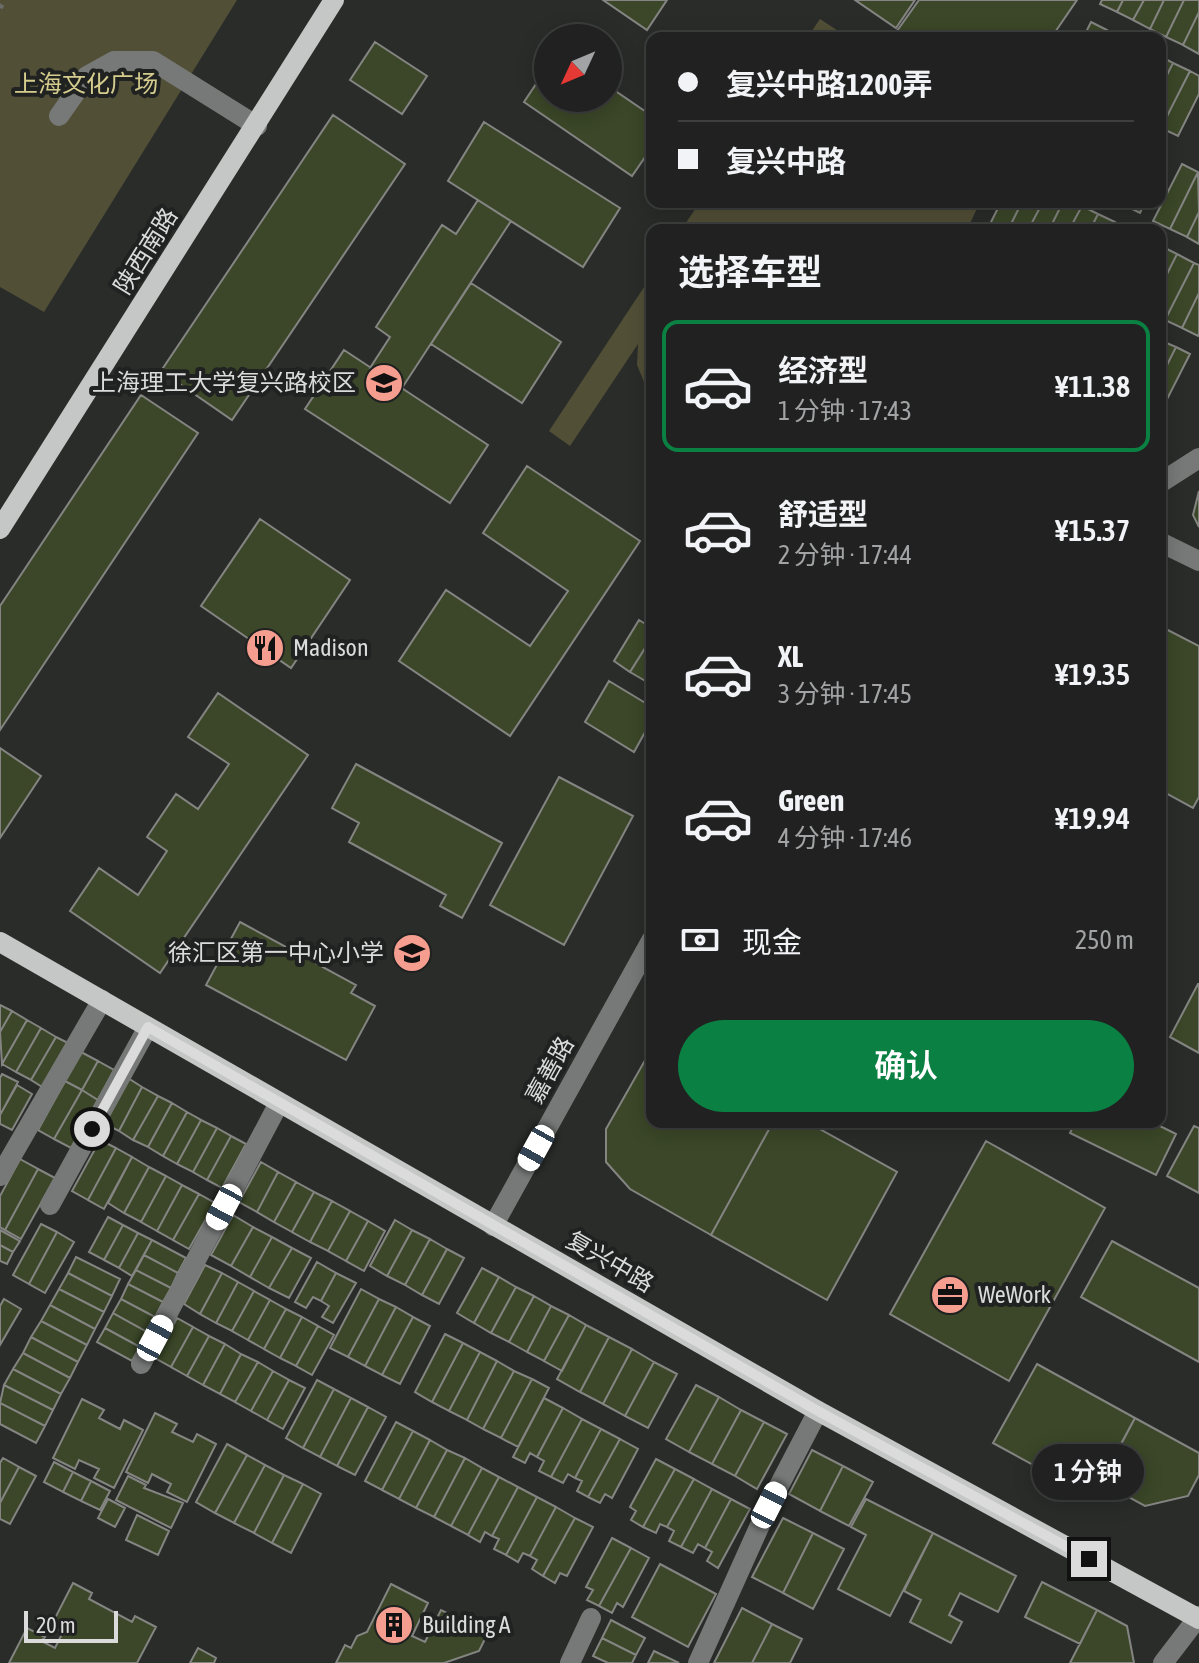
<!DOCTYPE html>
<html lang="zh">
<meta charset="utf-8">
<style>
body{margin:0;font-family:"Asap Condensed","Noto Sans SC",sans-serif;background:#282929;color:#f1f3f6;height:100vh;display:flex;flex-direction:column;font-size:30px;white-space:nowrap}
*{box-sizing:border-box;margin:0}
p{font-size:26px;color:#a2a3a5}
.icon{flex:none;width:44px;height:44px;fill:none;stroke:currentColor;stroke-width:2;stroke-linecap:round;stroke-linejoin:round}
.map{position:relative;flex:1;overflow:hidden}
.details{position:absolute;left:646px;top:224px;width:520px;height:904px;display:flex;flex-direction:column;background:#202120;border-radius:16px;box-shadow:0 4px 20px #0003,0 0 0 2px #3d3e3e}
.details>*{flex:none}
.top-card{position:absolute;left:646px;top:32px;width:520px;height:176px;border-radius:16px;box-shadow:0 4px 20px #0003,0 0 0 2px #3d3e3e;display:grid;align-content:center;height:176px;padding:0 32px;background:#202120}
.needle{width:52px;rotate:226deg}
.tools{position:absolute;left:534px;top:24px;display:grid;gap:16px}
.tools a{display:grid;place-items:center;width:88px;height:88px;border-radius:50%;background:#202120;box-shadow:0 4px 20px #0003,0 0 0 2px #3d3e3e;font-size:40px}
.scale{position:absolute;left:24px;bottom:20px;width:94px;box-sizing:border-box;padding-left:8px;border:4px solid #dadbda;border-top:0;font-size:22px;line-height:28px;white-space:nowrap;color:#dadbda;-webkit-text-stroke:6px #202221;paint-order:stroke}
.end{position:absolute;width:36px;height:36px;margin:-18px;border:10px solid #dadbda;background:#111;box-shadow:0 0 0 4px #111}
.from{border-radius:50%}
.bubble{position:absolute;height:56px;border-radius:28px;background:#202120;box-shadow:0 4px 20px #0003,0 0 0 2px #3d3e3e;font-size:26px;font-weight:600;line-height:56px;text-align:center}
.car{position:absolute;width:24px;height:48px;margin:-24px -12px;border-radius:10px;box-shadow:0 0 6px 2px #0007;background:linear-gradient(#fff 24%,#345 0 40%,#fff 0 76%,#345 0 86%,#fff 0)}
.top-card b{display:flex;align-items:center;gap:28px;height:76px;font-size:30px}
.top-card b+b{border-top:2px solid #3d3e3e}
.top-card i{width:20px;height:20px;background:#f1f3f6}
ul{padding:0;list-style:none}
li{display:flex;align-items:center;gap:24px;height:132px;margin:0 16px 12px;padding:0 16px;border:4px solid transparent;border-radius:16px}
li div{flex:1}
li b{display:block;font-size:30px}
li em{font-style:normal;font-weight:600}
li.selected{border-color:#0b8043}
li>.icon{width:72px;height:72px;stroke-width:1.5}
h2{padding:0 32px;font-size:36px;line-height:96px}
.pay{display:flex;align-items:center;gap:20px;height:88px;padding:0 32px;font-size:30px}
.pay p{margin-inline-start:auto}
.action{display:flex;gap:16px;margin-top:auto;padding:16px 32px}
.action a{flex:1;height:92px;border-radius:48px;background:#0b8043;color:#fff;font-size:32px;font-weight:600;line-height:92px;text-align:center}
.map>svg:first-child{display:block}
.green{fill:#524f37}
.building{fill:#3b4728;stroke:#848582;stroke-width:2}
.lines{fill:none;stroke-linecap:round;stroke-linejoin:round}
.path{stroke:#6b6d6b;stroke-width:5;stroke-dasharray:4 6;stroke-linecap:butt}
.minor{stroke:#777978;stroke-width:20}
.major{stroke:#c4c7c6;stroke-width:20}
.route{stroke:#dadbda;stroke-width:10}
.labels{text-anchor:middle;stroke-width:8;stroke-linejoin:round;paint-order:stroke}
.park-label{font-size:24px;fill:#d5cd8e;stroke:#202221}
.street-label{font-size:24px;fill:#dadbda;stroke:#202221}
.poi-label{font-size:24px;fill:#dadbda;stroke:#202221;text-anchor:start}
</style>
<div class="map">
<svg width="1199" height="1663" viewBox="0 0 1199 1663">
<rect width="100%" height="100%" fill="#2a2c2a"/>
<path class="green" d="M0 0H237L44 312 0 287Z
M820 19 849 38H807Z
M700 202H939L945 206 946 202H980L967 230H681Z
M652 275V401L637 365 638 344 570 446 549 431Z"/>
<path class="building" d="M603 0H667L647 30Z
M855 0H915L896 28Z
M919 0H1077L1051 38H892Z
M1102 0H1123L1117 12 1100 4Z
M1123 0H1144L1133 20 1117 12Z
M1144 0H1164L1150 29 1133 20Z
M1164 0H1184L1166 37 1150 29Z
M1184 0H1199V12L1183 45 1166 37Z
M1199 12V54L1183 45Z
M1091 22 1107 30 1103 38H1083Z
M375 42 427 76 402 114 350 80Z
M1160 56 1173 63 1160 89Z
M1173 63 1190 71 1161 128 1160 89Z
M548 66V98H608V86L652 116V147L632 176 524 102Z
M1190 71 1199 76V94L1178 136 1161 128Z
M333 115 405 164 232 420 161 371Z
M484 122 620 208 583 267 448 181Z
M1182 164 1198 172 1170 229 1153 221Z
M1198 172 1199 212 1187 237 1170 229Z
M478 200 511 221 402 388 370 368 390 337 376 327 442 225 456 234Z
M1001 202H1022L1008 230H987Z
M1022 202H1043L1028 230H1008Z
M1043 202H1063L1049 230H1028Z
M1063 202 1082 206 1069 230H1049Z
M1125 202H1145L1140 213 1124 205Z
M1082 206 1098 214 1090 230H1069Z
M1199 212V244L1187 237Z
M1098 214 1115 222 1111 230H1090Z
M1161 246 1177 254 1160 288V247Z
M1177 254 1194 263 1165 320 1160 317V288Z
M1194 263 1199 265V293L1182 328 1165 320Z
M471 283 561 342 522 403 431 344Z
M1199 293V334L1198 336 1182 328Z
M1162 341 1176 347 1160 379V345Z
M1176 347 1190 354 1161 411 1160 379Z
M344 350 488 445 450 503 305 409Z
M141 395 198 433 0 730V606Z
M527 466 640 541 510 736 399 661 446 590 530 646 568 591 483 533Z
M1199 491V527L1193 515Z
M260 519 350 580 291 668 201 606Z
M639 620 652 628V637L630 672 614 661Z
M1160 626 1199 646V797L1193 808 1160 790Z
M652 637V674L647 682 630 672Z
M609 681 652 707V739L644 734 634 752 585 722Z
M218 693 308 755 160 973 70 911 99 868 138 895 167 851 147 837 176 794 198 809 229 764 188 737Z
M0 748 41 776 0 838Z
M356 764 502 843 462 918 440 906 446 895 349 842 359 823 332 808Z
M559 777 633 816 564 945 490 905Z
M240 922 356 985 351 993 375 1006 346 1060 206 985Z
M1198 984H1199V1053L1170 1037Z
M0 1005 12 1011 0 1032Z
M12 1011 27 1020 2 1064 0 1032Z
M27 1020 41 1028 16 1072 2 1064Z
M41 1028 56 1037 31 1080 16 1072Z
M56 1037 70 1044 44 1088 31 1080Z
M652 1048V1122H773L711 1235 630 1189 606 1162V1129Z
M81 1052 98 1061 82 1090 65 1081Z
M98 1061 114 1070 98 1100 82 1090Z
M2 1074 18 1082 0 1115V1078Z
M128 1078 142 1087 119 1131 103 1123Z
M65 1081 82 1090 54 1139 38 1130Z
M17 1085 32 1094 12 1130 0 1124V1115Z
M142 1087 158 1096 133 1140 119 1131Z
M82 1090 98 1100 71 1148 54 1139Z
M158 1096 172 1103 148 1147 133 1140Z
M172 1103 187 1112 163 1156 148 1147Z
M187 1112 201 1120 177 1164 163 1156Z
M201 1120 217 1128 193 1172 177 1164Z
M773 1122H807L897 1172 827 1300 711 1235Z
M1075 1122H1152L1176 1134 1156 1175 1070 1133Z
M1194 1126 1199 1128V1193L1167 1176Z
M217 1128 231 1136 207 1180 193 1172Z
M231 1136 246 1144 222 1188 207 1180Z
M100 1140 116 1148 88 1200 72 1191Z
M986 1141 1105 1208 1009 1381 890 1314Z
M116 1148 132 1157 104 1209 88 1200Z
M132 1157 149 1167 124 1213 108 1203Z
M20 1159 38 1169 5 1230 0 1227V1196Z
M261 1162 278 1172 257 1212 239 1202Z
M149 1167 166 1176 141 1222 124 1213Z
M38 1169 55 1178 21 1239 5 1230Z
M278 1172 296 1182 274 1222 257 1212Z
M166 1176 182 1185 157 1231 141 1222Z
M296 1182 314 1192 292 1232 274 1222Z
M182 1185 199 1194 173 1240 157 1231Z
M314 1192 332 1201 310 1242 292 1232Z
M199 1194 215 1203 189 1249 173 1240Z
M332 1201 350 1211 328 1251 310 1242Z
M350 1211 368 1221 346 1261 328 1251Z
M233 1215 253 1227 231 1266 211 1255Z
M108 1217 123 1225 104 1260 89 1252Z
M395 1220 412 1230 387 1276 370 1266Z
M368 1221 385 1231 364 1271 346 1261Z
M41 1224 57 1232 29 1284 13 1275Z
M123 1225 138 1233 119 1268 104 1260Z
M253 1227 272 1237 250 1277 231 1266Z
M0 1230 20 1241 13 1252 0 1245Z
M412 1230 430 1239 405 1285 387 1276Z
M57 1232 74 1242 45 1293 29 1284Z
M138 1233 152 1240 132 1276 119 1268Z
M272 1237 292 1248 269 1288 250 1277Z
M430 1239 447 1249 422 1295 405 1285Z
M152 1240 186 1258 178 1273 144 1255Z
M1112 1241 1199 1288V1362L1081 1297Z
M0 1245 13 1252 7 1264 0 1261Z
M292 1248 311 1258 289 1298 269 1288Z
M447 1249 464 1258 439 1304 422 1295Z
M144 1255 178 1273 171 1288 136 1270Z
M76 1257 120 1279 112 1296 68 1273Z
M317 1262 336 1273 321 1301 313 1297 306 1308 295 1302Z
M205 1265 222 1273 200 1314 184 1304Z
M482 1268 499 1277 474 1323 457 1313Z
M136 1270 171 1288 163 1302 128 1284Z
M68 1273 112 1296 104 1312 59 1289Z
M222 1273 238 1282 216 1323 200 1314Z
M336 1273 356 1283 333 1323 322 1317 329 1306 321 1301Z
M499 1277 516 1287 491 1333 474 1323Z
M238 1282 254 1291 232 1331 216 1323Z
M128 1284 163 1302 155 1317 121 1299Z
M516 1287 534 1296 509 1342 491 1333Z
M59 1289 104 1312 95 1329 50 1305Z
M361 1289 379 1299 348 1357 330 1348Z
M254 1291 270 1300 248 1340 232 1331Z
M534 1296 551 1306 527 1352 509 1342Z
M4 1299 21 1309 0 1345V1306Z
M121 1299 155 1317 147 1332 113 1313Z
M379 1299 396 1307 365 1366 348 1357Z
M270 1300 286 1309 264 1349 248 1340Z
M50 1305 95 1329 87 1345 41 1321Z
M551 1306 569 1315 544 1361 527 1352Z
M396 1307 413 1317 382 1375 365 1366Z
M286 1309 302 1317 280 1358 264 1349Z
M113 1313 147 1332 140 1347 105 1328Z
M569 1315 586 1325 562 1371 544 1361Z
M302 1317 318 1326 296 1366 280 1358Z
M413 1317 430 1326 400 1384 382 1375Z
M177 1318 193 1327 171 1367 155 1358Z
M41 1321 87 1345 78 1362 31 1337Z
M586 1325 609 1337 580 1392 557 1379Z
M318 1326 334 1335 312 1375 296 1366Z
M193 1327 209 1336 187 1376 171 1367Z
M105 1328 140 1347 132 1361 97 1342Z
M445 1334 463 1343 432 1402 415 1392Z
M209 1336 225 1344 203 1385 187 1376Z
M31 1337 78 1362 70 1378 23 1353Z
M609 1337 632 1349 603 1404 580 1392Z
M463 1343 480 1352 449 1411 432 1402Z
M225 1344 241 1354 220 1394 203 1385Z
M632 1349 654 1362 625 1416 603 1404Z
M480 1352 497 1361 467 1420 449 1411Z
M23 1353 70 1378 61 1394 13 1369Z
M241 1354 258 1362 235 1402 220 1394Z
M497 1361 514 1371 483 1429 467 1420Z
M258 1362 273 1371 251 1411 235 1402Z
M654 1362 677 1374 648 1428 625 1416Z
M1037 1364 1135 1418 1092 1497 993 1443Z
M13 1369 61 1394 53 1410 4 1385Z
M273 1371 289 1380 267 1420 251 1411Z
M514 1371 532 1379 501 1438 483 1429Z
M532 1379 549 1388 518 1447 501 1438Z
M289 1380 305 1388 283 1429 267 1420Z
M317 1380 334 1389 303 1448 286 1438Z
M4 1385 53 1410 45 1426 0 1403Z
M696 1385 719 1397 689 1452 666 1439Z
M334 1389 351 1398 320 1457 303 1448Z
M719 1397 741 1410 712 1464 689 1452Z
M351 1398 368 1407 337 1466 320 1457Z
M544 1398 563 1408 537 1457 530 1453 525 1463 513 1457Z
M82 1399 104 1410 99 1418 120 1429 124 1420 143 1430 114 1488 94 1478 99 1469 79 1460 75 1469 53 1458Z
M0 1403 45 1426 36 1443 0 1424Z
M368 1407 386 1417 355 1475 337 1466Z
M563 1408 582 1419 551 1477 539 1471 544 1461 537 1457Z
M741 1410 764 1422 735 1476 712 1464Z
M155 1413 177 1424 172 1432 193 1442 197 1434 216 1444 187 1502 167 1492 171 1484 152 1474 148 1483 126 1472Z
M1135 1418 1199 1453V1475L1188 1496 1145 1506 1101 1482Z
M582 1419 601 1429 575 1478 568 1474 563 1483 551 1477Z
M396 1422 413 1431 382 1490 365 1481Z
M764 1422 787 1434 757 1489 735 1476Z
M601 1429 620 1439 588 1497 577 1491 582 1481 575 1478Z
M413 1431 430 1440 399 1499 382 1490Z
M620 1439 638 1449 612 1498 605 1494 600 1503 588 1497Z
M430 1440 447 1450 416 1508 399 1499Z
M227 1444 247 1455 215 1513 196 1502Z
M447 1450 465 1458 434 1517 416 1508Z
M812 1450 843 1466 820 1511 789 1494Z
M247 1455 265 1465 234 1523 215 1513Z
M3 1458 19 1467 0 1503V1463Z
M465 1458 482 1468 451 1526 434 1517Z
M656 1459 675 1469 643 1527 631 1520 636 1511 630 1507Z
M54 1462 73 1472 63 1492 44 1482Z
M265 1465 284 1475 254 1533 234 1523Z
M843 1466 873 1482 849 1526 820 1511Z
M19 1467 36 1476 10 1524 0 1519V1503Z
M482 1468 499 1477 468 1535 451 1526Z
M675 1469 694 1479 667 1527 660 1524 656 1533 643 1527Z
M73 1472 91 1481 81 1501 63 1492Z
M284 1475 303 1484 272 1543 254 1533Z
M128 1476 146 1485 144 1488 183 1503 171 1528 116 1500Z
M499 1477 518 1487 492 1536 485 1532 480 1542 468 1535Z
M694 1479 712 1489 681 1547 669 1541 674 1531 667 1527Z
M91 1481 110 1491 100 1510 81 1501Z
M303 1484 321 1494 291 1553 272 1543Z
M518 1487 537 1497 506 1555 494 1549 499 1539 492 1536Z
M712 1489 731 1499 705 1548 698 1544 693 1553 681 1547Z
M537 1497 556 1507 530 1556 523 1553 518 1562 506 1555Z
M108 1499 125 1508 115 1527 98 1518Z
M731 1499 750 1509 718 1568 707 1561 712 1552 705 1548Z
M866 1499 933 1533 890 1616 838 1589 866 1535 851 1527Z
M556 1507 575 1518 543 1576 532 1569 537 1560 530 1556Z
M137 1515 169 1531 158 1555 126 1540Z
M575 1518 593 1527 567 1576 560 1573 555 1583 543 1576Z
M783 1518 813 1533 783 1593 752 1577Z
M813 1533 844 1549 813 1609 783 1593Z
M933 1533 1016 1576 998 1612 960 1593 949 1615 962 1622 951 1643 910 1622 921 1600 904 1591Z
M612 1538 631 1548 599 1606 587 1600 593 1590 586 1587Z
M631 1548 649 1558 623 1607 617 1603 612 1613 599 1606Z
M660 1564 716 1594 688 1647 632 1617Z
M1042 1582 1097 1610 1080 1644 1025 1617Z
M73 1583 92 1593 89 1599 132 1622 135 1616 156 1627 137 1663H9L27 1628 45 1637 41 1641 55 1648 63 1632 51 1626Z
M391 1584 428 1603 412 1636 425 1642 441 1610 488 1633 479 1651 444 1663H336L345 1645 351 1648 357 1636 367 1632Z
M742 1608 772 1624 752 1663H714Z
M1097 1610 1127 1626 1134 1663H1070Z
M611 1620 645 1638 636 1655 602 1638Z
M772 1624 802 1639 790 1663H752Z
M602 1638 636 1655 632 1663H608L593 1656Z
M198 1648 216 1658 214 1663H190Z
M654 1651 679 1663H648Z"/>
<g class="lines">
<path class="path" d="M0 8 5 0"/>
<path class="minor" d="M59 116 87 76 114 61H153L257 126
M1160 483 1199 458
M1160 542 1199 561
M0 1176 102 1000
M50 1205 148 1027
M493 1226 652 939
M141 1364 279 1103
M570 1663 591 1618
M698 1663 769 1505 818 1411
M1163 1663 1199 1616"/>
<path class="major" d="M0 529 334 0
M0 942 818 1411 1199 1619"/>
</g>
<g class="lines">
<path class="route" d="M92 1129 148 1027 818 1411 1089 1559"/>
</g>
<defs>
<symbol id="school-disc" viewBox="-11 -11 22 22"><circle r="9.5" fill="#f59d8e" stroke="#202221"/><path d="M0-5L7-2L0 1L-7-2ZM-4 1L0 2.5L4 1V4Q0 6-4 4Z" fill="#111"/></symbol>
<symbol id="restaurant-disc" viewBox="-11 -11 22 22"><circle r="9.5" fill="#f59d8e" stroke="#202221"/><path d="M-5-6h1v4h1v-4h1v4h1v-4h1v5L-1.5 .5V6h-2V.5L-5-1ZM5-6V6H3V1.5H1.5Q1.5-4 5-6Z" fill="#111"/></symbol>
<symbol id="office-disc" viewBox="-11 -11 22 22"><circle r="9.5" fill="#f59d8e" stroke="#202221"/><path d="M-6-3h4V-5.5h4V-3h4V5H-6ZM-1-4.5V-3h2v-1.5ZM-6 0V1H6V0Z" fill="#111"/></symbol>
<symbol id="building-disc" viewBox="-11 -11 22 22"><circle r="9.5" fill="#f59d8e" stroke="#202221"/><path d="M-4-6H4V6H1V3H-1V6H-4ZM-2.5-4.3h1.7v1.8h-1.7ZM.8-4.3h1.7v1.8H.8ZM-2.5-1h1.7V.8h-1.7ZM.8-1h1.7V.8H.8Z" fill="#111"/></symbol>
</defs>
<g fill-rule="evenodd">
<use href="#school-disc" x="362" y="361" width="44" height="44"/>
<use href="#restaurant-disc" x="243" y="626" width="44" height="44"/>
<use href="#school-disc" x="390" y="931" width="44" height="44"/>
<use href="#office-disc" x="928" y="1273" width="44" height="44"/>
<use href="#building-disc" x="372" y="1603" width="44" height="44"/>
</g>
<g class="labels">
<g class="park-label">
<text x="86" y="92">上海文化广场</text>
</g>
<g class="street-label">
<text transform="translate(146 251) rotate(-58)" y="8">陕西南路</text>
<text transform="translate(550 1070) rotate(-61)" y="8">嘉善路</text>
<text transform="translate(610 1262) rotate(30)" y="8">复兴中路</text>
</g>
<g class="poi-label">
<text x="356" y="391" text-anchor="end">上海理工大学复兴路校区</text>
<text x="293" y="656">Madison</text>
<text x="384" y="961" text-anchor="end">徐汇区第一中心小学</text>
<text x="978" y="1303">WeWork</text>
<text x="422" y="1633">Building A</text>
</g>
</g>
</svg>
<div class="tools">
<a><svg class="needle" viewBox="-14 -14 28 28"><path d="M0-13l5 13h-10z" fill="#e53935"/><path d="M0 13l5-13h-10z" fill="#a2a3a5"/></svg></a>
</div>
<div class="scale">20 m</div>
<i class="end from" style="left:92px;top:1129px"></i>
<i class="end" style="left:1089px;top:1559px"></i>
<div class="bubble" style="left:1032px;top:1444px;width:112px">1 分钟</div>
<i class="car" style="left:536px;top:1148px;rotate:209deg"></i>
<i class="car" style="left:224px;top:1207px;rotate:208deg"></i>
<i class="car" style="left:155px;top:1338px;rotate:28deg"></i>
<i class="car" style="left:769px;top:1505px;rotate:27deg"></i>
<div class="top-card">
<b><i class="from"></i>复兴中路1200弄</b>
<b><i></i>复兴中路</b>
</div>
<section class="details">
<h2>选择车型</h2>
<ul>
<li class="selected"><svg class="icon" aria-label="car" viewBox="0 0 24 24"><path d="M5 17H2v-5l4-1 3-4h7l3 4 3 1v5h-3M9 17h6M6 11h13"/><circle cx="7" cy="17" r="2"/><circle cx="17" cy="17" r="2"/></svg><div><b>经济型</b><p>1 分钟 · 17:43</p></div><em>¥11.38</em></li>
<li><svg class="icon" aria-label="car" viewBox="0 0 24 24"><path d="M5 17H2v-5l4-1 3-4h7l3 4 3 1v5h-3M9 17h6M6 11h13"/><circle cx="7" cy="17" r="2"/><circle cx="17" cy="17" r="2"/></svg><div><b>舒适型</b><p>2 分钟 · 17:44</p></div><em>¥15.37</em></li>
<li><svg class="icon" aria-label="car" viewBox="0 0 24 24"><path d="M5 17H2v-5l4-1 3-4h7l3 4 3 1v5h-3M9 17h6M6 11h13"/><circle cx="7" cy="17" r="2"/><circle cx="17" cy="17" r="2"/></svg><div><b>XL</b><p>3 分钟 · 17:45</p></div><em>¥19.35</em></li>
<li><svg class="icon" aria-label="car" viewBox="0 0 24 24"><path d="M5 17H2v-5l4-1 3-4h7l3 4 3 1v5h-3M9 17h6M6 11h13"/><circle cx="7" cy="17" r="2"/><circle cx="17" cy="17" r="2"/></svg><div><b>Green</b><p>4 分钟 · 17:46</p></div><em>¥19.94</em></li>
</ul>
<div class="pay"><svg class="icon" aria-label="cash" viewBox="0 0 24 24"><path d="M3 7h18v10H3z"/><circle cx="12" cy="12" r="2"/></svg>现金<p>250 m</p></div>
<div class="action"><a>确认</a></div>
</section>
</div>
